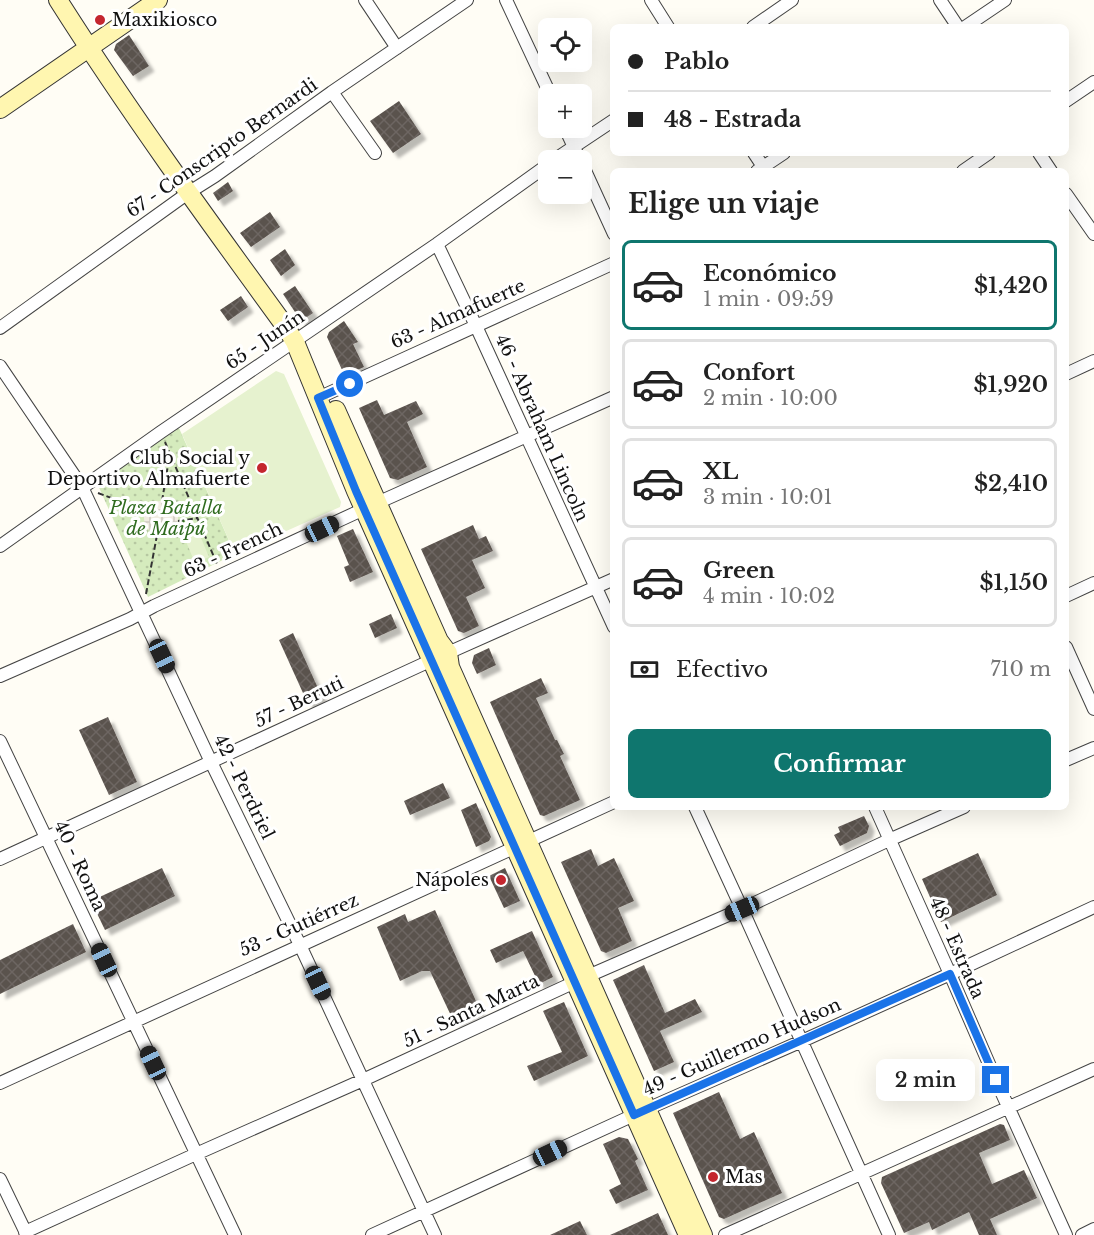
<!DOCTYPE html>
<html lang="es">
<meta charset="utf-8">
<style>
body{margin:0;font-family:"Libre Baskerville",serif;background:#f2f2f2;color:#222;height:100vh;display:flex;flex-direction:column;font-size:22px;white-space:nowrap}
*{box-sizing:border-box;margin:0}
p{font-size:20px;color:#767676}
.icon{flex:none;width:33px;height:33px;fill:none;stroke:currentColor;stroke-width:2;stroke-linecap:round;stroke-linejoin:round}
.map{position:relative;flex:1;overflow:hidden}
.sheet{position:absolute;left:610px;top:168px;width:459px;height:642px;display:flex;flex-direction:column;background:#fff;border-radius:9px;box-shadow:0 6px 24px #0002}
.sheet>*{flex:none}
.top-card{position:absolute;left:610px;top:24px;width:459px;height:132px;border-radius:9px;box-shadow:0 6px 24px #0002;display:grid;align-content:center;height:132px;padding:0 18px;background:#fff}
.controls{position:absolute;left:538px;top:18px;display:grid;gap:12px}
.controls a{display:grid;place-items:center;width:54px;height:54px;border-radius:9px;background:#fff;box-shadow:0 6px 24px #0002;font-size:30px}
.end{position:absolute;width:27px;height:27px;margin:-14px;border:8px solid #1a73e8;background:#fff;box-shadow:0 0 0 3px #fff}
.from{border-radius:50%}
.bubble{position:absolute;height:42px;border-radius:9px;background:#fff;box-shadow:0 6px 24px #0002;font-size:20px;font-weight:600;line-height:42px;text-align:center}
.car{position:absolute;width:18px;height:36px;margin:-18px -9px;border-radius:8px;box-shadow:0 0 4px 2px #0007;background:linear-gradient(#222 24%,#8ab4d8 0 40%,#222 0 76%,#8ab4d8 0 86%,#222 0)}
.top-card b{display:flex;align-items:center;gap:21px;height:57px;font-size:22px}
.top-card b+b{border-top:2px solid #e0e0e0}
.top-card i{width:15px;height:15px;background:#222}
ul{padding:0;list-style:none}
li{display:flex;align-items:center;gap:18px;height:90px;margin:0 12px 9px;padding:0 6px;border:3px solid #e0e0e0;border-radius:9px}
li div{flex:1}
li b{display:block;font-size:22px}
li em{font-style:normal;font-weight:600}
li.on{border-color:#0f766e}
li>.icon{width:54px;height:54px;stroke-width:1.5}
h2{padding:0 18px;font-size:27px;line-height:72px}
.pay{display:flex;align-items:center;gap:15px;height:66px;padding:0 18px;font-size:22px}
.pay p{margin-inline-start:auto}
.cta{display:flex;gap:12px;margin-top:auto;padding:12px 18px}
.cta a{flex:1;height:69px;border-radius:9px;background:#0f766e;color:#fff;font-size:24px;font-weight:600;line-height:69px;text-align:center}
.map>svg:first-child{display:block}
.park{fill:url(#park-dots)}
.pitch{fill:#e6f2cf}
.plaza{fill:url(#plaza-grid)}
.building{fill:url(#building-cross-hatch);filter:url(#shadow)}
.lines{fill:none;stroke-linecap:round;stroke-linejoin:round}
.street-casing{stroke:#444;stroke-width:14}
.secondary-casing{stroke:#333;stroke-width:20}
.path{stroke:#333;stroke-width:2;stroke-dasharray:6 3;stroke-linecap:butt}
.street{stroke:#fff;stroke-width:12}
.secondary{stroke:#fff6b0;stroke-width:18}
.route{stroke:#1a73e8;stroke-width:8}
.poi-dot{fill:#c4262e;stroke:#fff;stroke-width:2}
.labels{text-anchor:middle;stroke-width:6;stroke-linejoin:round;paint-order:stroke}
.poi-label{font-size:18px;fill:#111;stroke:#fff;text-anchor:start}
.street-label{font-size:18px;fill:#111;stroke:#fff}
.park-label{font-size:18px;font-style:italic;fill:#2f6b1f;stroke:#fff}
</style>
<div class="map">
<svg width="1094" height="1235" viewBox="0 0 1094 1235">
<defs>
<pattern id="park-dots" width="8" height="8" patternUnits="userSpaceOnUse" patternTransform="scale(1.5)"><rect width="8" height="8" fill="#d5ebbd"/><path d="M2 2h.1M6 6h.1" fill="none" stroke="#b6c8a1" stroke-width="1.8" stroke-linecap="round"/></pattern>
<pattern id="plaza-grid" width="8" height="8" patternUnits="userSpaceOnUse" patternTransform="scale(1.5)"><rect width="8" height="8" fill="#f1ede2"/><path d="M0 4h8M4 0v8" fill="none" stroke="#cecac1"/></pattern>
<pattern id="building-cross-hatch" width="8" height="8" patternUnits="userSpaceOnUse" patternTransform="scale(1.5)"><rect width="8" height="8" fill="#5a524d"/><path d="M0 0l8 8M0 8l8-8" fill="none" stroke="#6d6662"/></pattern>
<filter id="shadow"><feDropShadow dx="5.5" dy="5.5" stdDeviation="1.5" flood-color="#0004"/></filter>
</defs>
<rect width="100%" height="100%" fill="#fffdf5"/>
<path class="park" d="M179 428 235 554 148 597 97 483Z"/>
<path class="pitch" d="M276 371 284 374 341 502 340 507 235 554 182 434Z
M196 526 209 557 195 563 182 532Z"/>
<path class="plaza" d="M144 518a17 17 0 1 1 34 0a17 17 0 1 1-34 0Z"/>
<path class="building" d="M129 35 149 66 133 76 114 50 116 44Z
M399 101 421 134 393 153 370 121Z
M228 182 233 191 218 201 213 193Z
M270 212 280 227 251 247 240 233Z
M285 249 295 265 281 276 270 260Z
M295 286 313 313 301 321 283 294Z
M241 296 248 307 228 321 220 310Z
M344 321 358 342 353 344 364 367 348 374 343 372 327 337 329 332Z
M377 400 384 415 416 401 423 414 407 422 427 467 398 480 390 478 359 408Z
M473 525 479 539 486 536 493 551 472 560 485 588 466 597 479 626 464 633 458 631 421 549Z
M353 529 373 572 350 582 344 567 349 565 337 536Z
M391 614 397 628 375 638 369 624Z
M293 633 322 697 308 704 279 640Z
M489 648 496 665 477 674 472 663 474 655Z
M541 678 548 693 536 698 555 740H557L564 754 560 756 580 800 544 816 540 815 490 702Z
M108 717 137 782 109 795 79 730Z
M443 783 450 798 410 815 404 801Z
M476 803 491 837 489 841 476 847 461 810Z
M864 816 869 826 867 833 840 846 834 835 840 832 838 827Z
M591 849 598 866 614 858 634 901 618 908 632 941 606 953 601 951 561 862Z
M978 853 997 895 941 922 922 879Z
M162 868 175 896 105 930 91 901Z
M505 868 520 901 504 908 489 876Z
M435 910 480 1010 454 1022 430 971H422L400 981 377 927 405 914 408 922Z
M73 924 86 952 0 994V960Z
M532 931 553 977 539 984 523 951 496 963 490 950Z
M644 965 665 1013 695 999 702 1012 660 1031 674 1062 654 1071 613 980Z
M564 1002 588 1056 534 1081 527 1066 562 1052 543 1011Z
M719 1092 740 1139 754 1132 782 1193 724 1219 719 1217 673 1113Z
M1000 1124 1004 1125 1010 1140 979 1153 992 1184 1024 1170 1037 1198 990 1219 997 1235H979L969 1212 932 1230 929 1222 904 1233 881 1183 882 1177Z
M619 1137 628 1139 638 1159 635 1161 648 1190 616 1204 609 1190 621 1184 603 1144Z
M658 1213 668 1235H610L630 1226Z
M580 1221 587 1235H550Z"/>
<g class="lines">
<defs>
<path id="street" d="M365 0 397 48
M506 0 550 94
M651 0 668 27
M940 0 958 27
M753 27 792 0
M965 27 1005 0
M332 92 375 153
M1066 101 1094 82
M565 128 580 160
M754 153 766 171
M1039 153 1051 171
M554 160 614 120
M582 164 614 234
M757 171 784 153
M963 171 989 153
M1066 194 1094 234
M437 244 476 326 614 627
M0 328 188 193 215 176 332 92 467 0
M0 366 82 487 211 762 300 945 435 1235
M1066 374 1094 361
M318 398 614 263
M0 546 161 432 437 244 549 164
M1066 596 1094 583
M1066 647 1094 709
M0 676 130 619 154 606 377 503 614 397
M0 741 235 1235
M1066 760 1094 748
M695 807 742 909 889 1235
M875 807 950 974 996 1080 1066 1235
M0 859 432 660 614 579
M0 1083 614 802
M0 1179 27 1235
M25 1232 196 1154 363 1080 588 976 742 909 889 840 964 807
M372 1235 647 1109 802 1041 950 974 1094 907
M725 1235 1094 1069
M1082 1235 1094 1229"/>
<path id="secondary" d="M58 0C129 112 207 219 285 326L295 342 356 491 688 1235
M0 109 158 0
M336 410 439 641 448 653 450 667 703 1235"/>
</defs>
<use href="#street" class="street-casing"/>
<use href="#secondary" class="secondary-casing"/>
<path class="path" d="M165 442 217 564
M98 493 146 511
M162 501 170 453
M178 521 198 518
M146 594 157 535"/>
<use href="#street" class="street"/>
<use href="#secondary" class="secondary"/>
</g>
<g class="lines">
<path class="route" d="M350 384 318 398 356 491 634 1115 950 974 996 1080"/>
</g>
<g class="poi-dot">
<circle cx="100" cy="20" r="6"/>
<circle cx="262" cy="468" r="6"/>
<circle cx="501" cy="880" r="6"/>
<circle cx="713" cy="1177" r="6"/>
</g>
<g class="labels">
<g class="poi-label">
<text x="112" y="26">Maxikiosco</text>
<text x="250" y="464" text-anchor="end">Club Social y<tspan x="250" dy="21">Deportivo Almafuerte</tspan></text>
<text x="489" y="886" text-anchor="end">Nápoles</text>
<text x="725" y="1183">Mas</text>
</g>
<g class="street-label">
<text transform="translate(222 148) rotate(-35)" y="6">67 - Conscripto Bernardi</text>
<text transform="translate(458 314) rotate(-24)" y="6">63 - Almafuerte</text>
<text transform="translate(265 340) rotate(-34)" y="6">65 - Junín</text>
<text transform="translate(542 428) rotate(66)" y="6">46 - Abraham Lincoln</text>
<text transform="translate(233 550) rotate(-25)" y="6">63 - French</text>
<text transform="translate(299 702) rotate(-25)" y="6">57 - Beruti</text>
<text transform="translate(244 787) rotate(64)" y="6">42 - Perdriel</text>
<text transform="translate(80 866) rotate(65)" y="6">40 - Roma</text>
<text transform="translate(299 925) rotate(-24)" y="6">53 - Gutiérrez</text>
<text transform="translate(957 948) rotate(66)" y="6">48 - Estrada</text>
<text transform="translate(471 1011) rotate(-25)" y="6">51 - Santa Marta</text>
<text transform="translate(742 1047) rotate(-24)" y="6">49 - Guillermo Hudson</text>
</g>
<g class="park-label">
<text x="166" y="514">Plaza Batalla<tspan x="166" dy="21">de Maipú</tspan></text>
</g>
</g>
</svg>
<div class="controls">
<a><svg class="icon" aria-label="locate" viewBox="0 0 24 24"><circle cx="12" cy="12" r="6"/><path d="M12 2v4M12 18v4M2 12h4M18 12h4"/></svg></a>
<a>+</a>
<a>−</a>
</div>
<i class="end from" style="left:350px;top:384px"></i>
<i class="end" style="left:996px;top:1080px"></i>
<div class="bubble" style="left:876px;top:1059px;width:99px">2 min</div>
<i class="car" style="left:322px;top:529px;rotate:65deg"></i>
<i class="car" style="left:162px;top:656px;rotate:155deg"></i>
<i class="car" style="left:742px;top:909px;rotate:247deg"></i>
<i class="car" style="left:104px;top:960px;rotate:335deg"></i>
<i class="car" style="left:318px;top:983px;rotate:155deg"></i>
<i class="car" style="left:153px;top:1063px;rotate:335deg"></i>
<i class="car" style="left:550px;top:1153px;rotate:65deg"></i>
<div class="top-card">
<b><i class="from"></i>Pablo</b>
<b><i></i>48 - Estrada</b>
</div>
<section class="sheet">
<h2>Elige un viaje</h2>
<ul>
<li class="on"><svg class="icon" aria-label="car" viewBox="0 0 24 24"><path d="M5 17H2v-5l4-1 3-4h7l3 4 3 1v5h-3M9 17h6M6 11h13"/><circle cx="7" cy="17" r="2"/><circle cx="17" cy="17" r="2"/></svg><div><b>Económico</b><p>1 min · 09:59</p></div><em>$1,420</em></li>
<li><svg class="icon" aria-label="car" viewBox="0 0 24 24"><path d="M5 17H2v-5l4-1 3-4h7l3 4 3 1v5h-3M9 17h6M6 11h13"/><circle cx="7" cy="17" r="2"/><circle cx="17" cy="17" r="2"/></svg><div><b>Confort</b><p>2 min · 10:00</p></div><em>$1,920</em></li>
<li><svg class="icon" aria-label="car" viewBox="0 0 24 24"><path d="M5 17H2v-5l4-1 3-4h7l3 4 3 1v5h-3M9 17h6M6 11h13"/><circle cx="7" cy="17" r="2"/><circle cx="17" cy="17" r="2"/></svg><div><b>XL</b><p>3 min · 10:01</p></div><em>$2,410</em></li>
<li><svg class="icon" aria-label="car" viewBox="0 0 24 24"><path d="M5 17H2v-5l4-1 3-4h7l3 4 3 1v5h-3M9 17h6M6 11h13"/><circle cx="7" cy="17" r="2"/><circle cx="17" cy="17" r="2"/></svg><div><b>Green</b><p>4 min · 10:02</p></div><em>$1,150</em></li>
</ul>
<div class="pay"><svg class="icon" aria-label="cash" viewBox="0 0 24 24"><path d="M3 7h18v10H3z"/><circle cx="12" cy="12" r="2"/></svg>Efectivo<p>710 m</p></div>
<div class="cta"><a>Confirmar</a></div>
</section>
</div>
